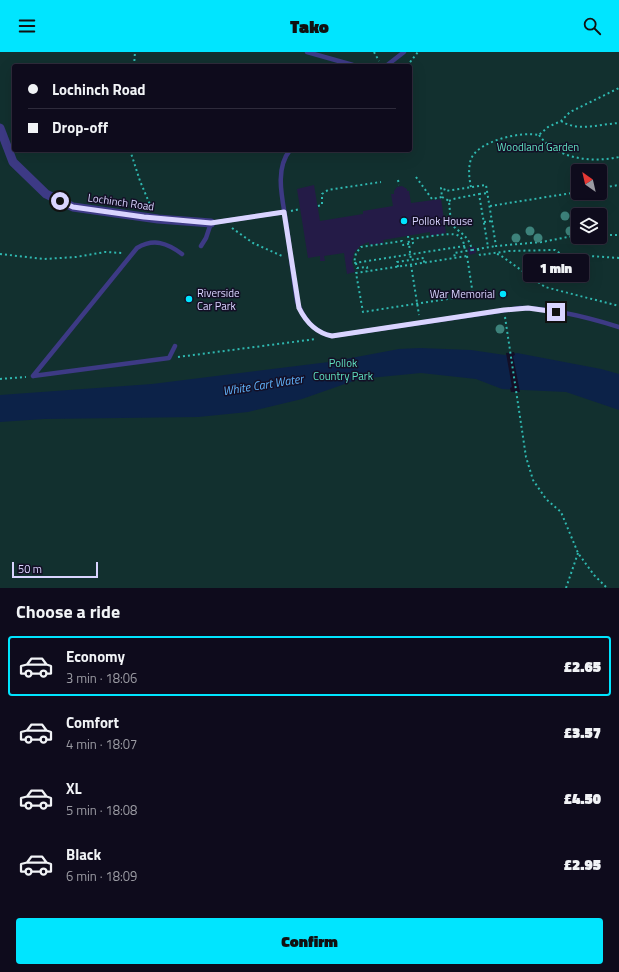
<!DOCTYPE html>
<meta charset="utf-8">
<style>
body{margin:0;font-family:"Titillium Web",sans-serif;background:#171425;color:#f1f3f6;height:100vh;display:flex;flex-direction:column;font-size:15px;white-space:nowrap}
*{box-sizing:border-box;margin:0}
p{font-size:13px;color:#9b9ba3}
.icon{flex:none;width:22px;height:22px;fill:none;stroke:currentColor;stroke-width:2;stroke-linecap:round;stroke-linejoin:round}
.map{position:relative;height:536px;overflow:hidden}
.side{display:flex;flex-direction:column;background:#0e0b1c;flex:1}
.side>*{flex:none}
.banner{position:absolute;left:12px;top:12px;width:400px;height:88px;border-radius:4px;box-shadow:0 4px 16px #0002,0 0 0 1px #2e2b3b;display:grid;align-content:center;height:88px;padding:0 16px;background:#0e0b1c}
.needle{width:26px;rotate:326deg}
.buttons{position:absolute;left:571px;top:112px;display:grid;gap:8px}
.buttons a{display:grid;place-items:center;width:36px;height:36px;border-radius:4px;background:#0e0b1c;box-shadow:0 4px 16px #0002,0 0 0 1px #2e2b3b;font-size:20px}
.scale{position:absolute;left:12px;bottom:10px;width:86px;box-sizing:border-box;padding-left:4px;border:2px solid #d9d4ff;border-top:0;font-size:11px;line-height:14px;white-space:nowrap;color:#d9d4ff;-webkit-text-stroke:3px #130f26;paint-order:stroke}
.end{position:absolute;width:18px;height:18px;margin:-9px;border:5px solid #d9d4ff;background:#111;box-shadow:0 0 0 2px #111}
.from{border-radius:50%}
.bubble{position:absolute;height:28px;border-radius:4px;background:#0e0b1c;box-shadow:0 4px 16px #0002,0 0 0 1px #2e2b3b;font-size:13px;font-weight:800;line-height:28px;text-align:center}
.banner b{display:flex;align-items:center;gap:14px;height:38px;font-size:15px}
.banner b+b{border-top:1px solid #2e2b3b}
.banner i{width:10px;height:10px;background:#f1f3f6}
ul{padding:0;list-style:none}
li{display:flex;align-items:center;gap:12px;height:60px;margin:0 8px 6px;padding:0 8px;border:2px solid transparent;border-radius:4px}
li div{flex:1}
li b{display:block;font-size:15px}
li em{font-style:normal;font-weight:800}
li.on{border-color:#00e5ff}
li>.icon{width:36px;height:36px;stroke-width:1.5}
h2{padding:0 16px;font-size:18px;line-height:48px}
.cta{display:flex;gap:8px;margin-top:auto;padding:8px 16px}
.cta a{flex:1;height:46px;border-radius:4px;background:#00e5ff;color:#111;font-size:16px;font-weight:800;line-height:46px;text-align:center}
header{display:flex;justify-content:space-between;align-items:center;height:52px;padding:0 16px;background:#00e5ff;color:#111;font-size:18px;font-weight:800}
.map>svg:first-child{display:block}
.green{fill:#12302f;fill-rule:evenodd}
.water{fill:#0c2248}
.pier{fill:#130f26}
.building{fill:#241b47}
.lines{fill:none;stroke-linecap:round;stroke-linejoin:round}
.path{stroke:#2fb8b0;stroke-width:2;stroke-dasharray:2 3;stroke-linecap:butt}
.lane{stroke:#3d3a85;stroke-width:4.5}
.street{stroke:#3d3a85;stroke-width:9}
.tree{fill:#3d827b}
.route{stroke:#d9d4ff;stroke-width:5}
.poi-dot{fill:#00e5ff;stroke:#130f26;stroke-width:1.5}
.labels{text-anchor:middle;stroke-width:3;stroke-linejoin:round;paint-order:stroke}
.park-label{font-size:11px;fill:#5fe0c0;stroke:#130f26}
.street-label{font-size:11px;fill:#d9d4ff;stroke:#130f26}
.poi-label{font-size:11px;fill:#d9d4ff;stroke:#130f26;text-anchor:start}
.water-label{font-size:12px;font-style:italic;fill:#62b6ff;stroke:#130f26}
</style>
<header><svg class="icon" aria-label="menu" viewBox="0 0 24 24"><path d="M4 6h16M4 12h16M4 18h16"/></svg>Tako<svg class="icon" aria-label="search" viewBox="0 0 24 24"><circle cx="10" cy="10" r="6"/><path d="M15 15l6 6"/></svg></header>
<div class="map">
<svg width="619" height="536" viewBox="0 0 619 536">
<rect width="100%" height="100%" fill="#130f26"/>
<path class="green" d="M0 0H619V536H0ZM14 14H410V98H14ZM578 119H600V141H578ZM578 163H600V185H578Z"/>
<path class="water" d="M420 296 471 298 505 303 517 301 601 317 619 322V358L566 340 502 337 476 327 421 321 359 327 302 347 248 360 198 365 44 367 0 370V343L152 332 337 309 351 306 399 297Z"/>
<path class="pier" d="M514 300 515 303 513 304 520 340H511L510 336 512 335 506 301Z"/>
<path class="building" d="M314 133 320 169 363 162V159L393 154 391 142H394V139L397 135 402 134 407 137V139H409L411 151 441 147 446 181 430 184V180L383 188 384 191 369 193V190L366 191 360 194 354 201 352 210 355 220 347 222 344 201 324 204 325 209H320V204L308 206 297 137Z
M475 195 476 201 469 203 468 196Z"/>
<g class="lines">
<path class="path" d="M374 0 379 9
M134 14 135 0
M407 14 418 0
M561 69C578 80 600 72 619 71
M539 83C556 107 592 111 619 105
M130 98 140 129 151 155
M416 125 432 147 442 145 441 136H444L445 139 486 133 496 194 542 190 578 183
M398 128 399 133
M471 135C469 126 468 116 471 107 478 89 521 79 539 83L548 75 561 69 570 60 619 36
M600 136 619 133
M479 142 488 141
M442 145 449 149 451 172C460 181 469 184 472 198L454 201 455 206
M449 149 453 147 479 142 488 195
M318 154 322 153V142L328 138 381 130
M490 154 578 140
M291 159 300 157
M484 170 492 169
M232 176 253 191 282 204
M600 183H619
M408 184 411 208
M465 194 354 211 356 201 361 195 402 189 403 193 413 191 412 187C421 186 451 180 457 183 464 186 464 193 465 199
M478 197 480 203 509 199 552 198H555L561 202 619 206
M472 198 496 194
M0 202 44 207 76 205 105 200 122 201
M497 202 500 203 545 235 619 254
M467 204 473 243 363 260 356 221Z
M356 211 357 216 367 215 368 220
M411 213 419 263
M398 215 397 210 424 206V211
M505 265 526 405 533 428 546 447 561 460 578 501 594 523 607 536
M178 305 316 287
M0 327 26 325
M566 536 578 501"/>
<path class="lane" d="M307 0 353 13 365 14
M386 14 404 0
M290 98C273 119 284 152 287 176 290 200 293 224 297 249 303 267 314 280 332 284L520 256C553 256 587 265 619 275
M201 194 206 186 211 171 284 160
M33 324 137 196C154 186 167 191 182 202
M33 324 169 306 175 294"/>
<path class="street" d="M0 76 13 110 46 142 73 155 158 167 211 171"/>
</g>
<g class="tree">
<circle cx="565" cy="164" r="4.5"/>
<circle cx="530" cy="179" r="4.5"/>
<circle cx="570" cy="179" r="4.5"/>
<circle cx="516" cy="186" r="4.5"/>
<circle cx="538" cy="186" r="4.5"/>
<circle cx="500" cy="277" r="4.5"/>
</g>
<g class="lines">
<path class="route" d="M60 149 73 155 144 165 211 171 284 160 299 256C306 270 316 281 332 284L504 258 528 256 556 260"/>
</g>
<g class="poi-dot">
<circle cx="404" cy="169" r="4"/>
<circle cx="503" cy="242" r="4"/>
<circle cx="189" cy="247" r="4"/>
</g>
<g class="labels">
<g class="park-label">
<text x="538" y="99">Woodland Garden</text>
<text x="343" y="315">Pollok<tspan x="343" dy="13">Country Park</tspan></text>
</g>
<g class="street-label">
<text transform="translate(121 150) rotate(8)" y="4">Lochinch Road</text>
</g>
<g class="poi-label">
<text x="412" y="173">Pollok House</text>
<text x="197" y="245">Riverside<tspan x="197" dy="13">Car Park</tspan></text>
<text x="495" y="246" text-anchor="end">War Memorial</text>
</g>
<g class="water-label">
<text transform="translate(263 333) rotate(-9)" y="4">White Cart Water</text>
</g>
</g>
</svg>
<div class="buttons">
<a><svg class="needle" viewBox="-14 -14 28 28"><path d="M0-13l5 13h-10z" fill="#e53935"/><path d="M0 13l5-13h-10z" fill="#9b9ba3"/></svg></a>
<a><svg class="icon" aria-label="layers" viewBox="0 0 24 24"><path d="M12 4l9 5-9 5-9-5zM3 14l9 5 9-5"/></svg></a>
</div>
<div class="scale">50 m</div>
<i class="end from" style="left:60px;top:149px"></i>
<i class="end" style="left:556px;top:260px"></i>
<div class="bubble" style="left:523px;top:202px;width:66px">1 min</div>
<div class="banner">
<b><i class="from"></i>Lochinch Road</b>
<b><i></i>Drop-off</b>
</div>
</div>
<section class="side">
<h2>Choose a ride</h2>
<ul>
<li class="on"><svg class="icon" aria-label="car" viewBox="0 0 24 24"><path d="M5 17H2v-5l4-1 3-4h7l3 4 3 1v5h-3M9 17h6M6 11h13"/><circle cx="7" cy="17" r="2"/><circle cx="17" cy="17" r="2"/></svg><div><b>Economy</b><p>3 min · 18:06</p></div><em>£2.65</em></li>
<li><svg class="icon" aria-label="car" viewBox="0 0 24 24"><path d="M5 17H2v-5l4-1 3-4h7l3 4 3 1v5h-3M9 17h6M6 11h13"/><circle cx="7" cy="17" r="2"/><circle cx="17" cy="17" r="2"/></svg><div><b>Comfort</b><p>4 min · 18:07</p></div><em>£3.57</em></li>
<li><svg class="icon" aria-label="car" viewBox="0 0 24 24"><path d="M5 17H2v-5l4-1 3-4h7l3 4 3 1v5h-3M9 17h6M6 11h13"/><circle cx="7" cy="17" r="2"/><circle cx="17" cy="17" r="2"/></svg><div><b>XL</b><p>5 min · 18:08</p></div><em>£4.50</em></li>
<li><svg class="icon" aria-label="car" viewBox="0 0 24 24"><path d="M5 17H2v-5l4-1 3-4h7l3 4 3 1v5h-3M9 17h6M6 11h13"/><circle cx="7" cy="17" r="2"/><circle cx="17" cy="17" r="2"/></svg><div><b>Black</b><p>6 min · 18:09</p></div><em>£2.95</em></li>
</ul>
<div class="cta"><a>Confirm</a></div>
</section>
